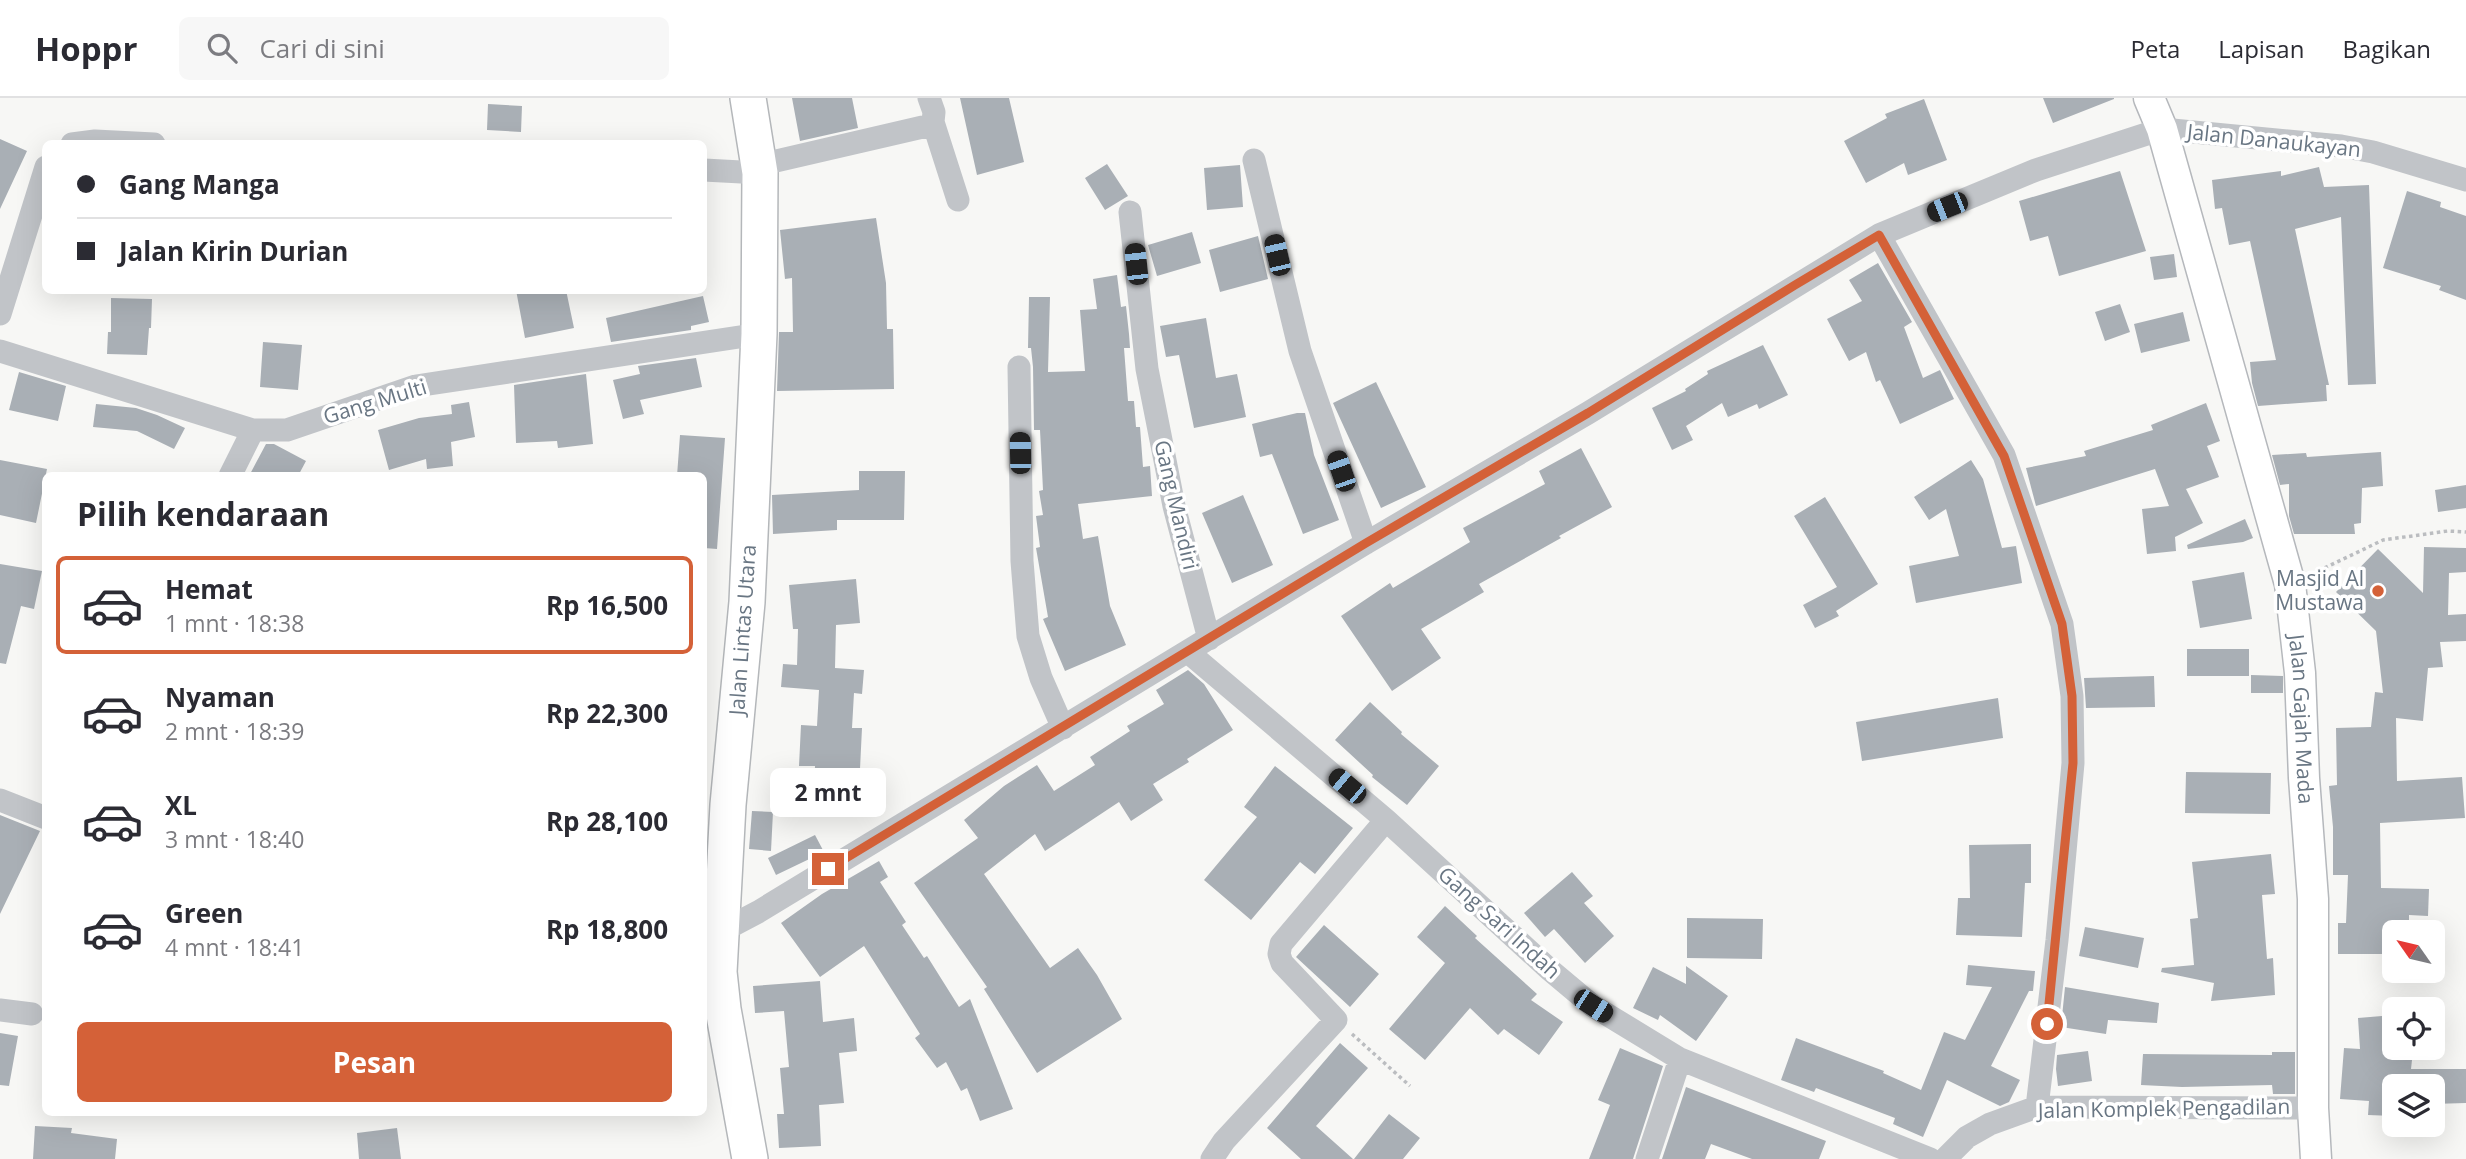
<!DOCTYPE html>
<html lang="id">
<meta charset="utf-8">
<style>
body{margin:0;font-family:"Open Sans",sans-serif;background:#f7f7f7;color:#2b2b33;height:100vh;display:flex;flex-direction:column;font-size:26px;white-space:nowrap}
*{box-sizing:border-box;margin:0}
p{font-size:23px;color:#7c7c81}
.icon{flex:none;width:38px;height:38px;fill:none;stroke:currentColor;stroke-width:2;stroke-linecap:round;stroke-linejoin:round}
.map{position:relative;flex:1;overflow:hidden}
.details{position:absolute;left:42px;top:374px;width:665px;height:644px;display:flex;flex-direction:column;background:#fff;border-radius:10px;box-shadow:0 7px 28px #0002}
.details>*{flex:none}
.top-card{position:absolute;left:42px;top:42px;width:665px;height:154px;border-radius:10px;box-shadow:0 7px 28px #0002;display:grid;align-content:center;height:154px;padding:0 35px;background:#fff}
.needle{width:46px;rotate:304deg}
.controls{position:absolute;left:2382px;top:822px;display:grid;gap:14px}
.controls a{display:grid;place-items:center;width:63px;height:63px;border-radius:10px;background:#fff;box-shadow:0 7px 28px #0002;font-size:35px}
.end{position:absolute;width:32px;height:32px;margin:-16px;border:9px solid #d46138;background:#fff;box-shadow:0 0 0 4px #fff}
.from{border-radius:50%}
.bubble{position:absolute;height:49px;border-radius:10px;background:#fff;box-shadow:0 7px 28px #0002;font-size:23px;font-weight:700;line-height:49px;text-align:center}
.car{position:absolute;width:21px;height:42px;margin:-21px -10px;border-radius:9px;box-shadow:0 0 5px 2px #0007;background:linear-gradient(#222 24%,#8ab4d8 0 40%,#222 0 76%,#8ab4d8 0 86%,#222 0)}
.top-card b{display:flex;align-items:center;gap:24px;height:66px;font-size:26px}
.top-card b+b{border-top:2px solid #e1e1e2}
.top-card i{width:18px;height:18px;background:#2b2b33}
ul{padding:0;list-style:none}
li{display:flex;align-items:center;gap:21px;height:98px;margin:0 14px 10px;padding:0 21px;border:4px solid transparent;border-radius:10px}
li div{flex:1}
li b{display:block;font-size:26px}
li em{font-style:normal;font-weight:700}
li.current{border-color:#d46138}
li>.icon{width:63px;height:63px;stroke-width:1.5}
h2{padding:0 35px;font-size:32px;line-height:84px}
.cta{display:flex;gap:14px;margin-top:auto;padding:14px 35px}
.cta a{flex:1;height:80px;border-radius:10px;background:#d46138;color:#fff;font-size:28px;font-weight:700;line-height:80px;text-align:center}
header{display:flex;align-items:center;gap:42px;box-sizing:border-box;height:98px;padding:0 35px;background:#fff;border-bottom:2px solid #e1e1e2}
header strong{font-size:33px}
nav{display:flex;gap:38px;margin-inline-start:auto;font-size:24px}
.search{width:490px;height:63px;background:#f7f7f7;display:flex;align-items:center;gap:18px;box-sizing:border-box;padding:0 24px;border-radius:10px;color:#7c7c81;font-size:26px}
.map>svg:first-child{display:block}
.building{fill:#a9afb5}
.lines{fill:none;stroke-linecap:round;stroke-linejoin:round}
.major-casing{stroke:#b5b8bc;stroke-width:33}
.highway-casing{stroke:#b4b7ba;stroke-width:38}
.path{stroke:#bbbdc0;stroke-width:3.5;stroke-dasharray:3.5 3.5;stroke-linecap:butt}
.minor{stroke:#c1c4c8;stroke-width:23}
.major{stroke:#fff;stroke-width:30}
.highway{stroke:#fff;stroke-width:35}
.route{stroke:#d46138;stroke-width:9}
.poi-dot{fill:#d46138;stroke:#fff;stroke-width:2.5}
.labels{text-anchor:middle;stroke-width:7;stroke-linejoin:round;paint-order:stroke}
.street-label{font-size:21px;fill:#697683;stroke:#fff}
.poi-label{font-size:21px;fill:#697683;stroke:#fff;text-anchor:end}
</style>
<header>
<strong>Hoppr</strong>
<div class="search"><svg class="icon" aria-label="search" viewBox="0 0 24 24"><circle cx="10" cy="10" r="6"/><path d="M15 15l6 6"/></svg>Cari di sini</div>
<nav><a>Peta</a><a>Lapisan</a><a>Bagikan</a></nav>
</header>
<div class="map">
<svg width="2466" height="1061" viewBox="0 0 2466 1061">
<rect width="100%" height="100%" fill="#f7f7f5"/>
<path class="building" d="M792 0H852L858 30 800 43Z
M960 0H1009L1024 64 977 77Z
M2043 0H2114V1L2053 25Z
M1924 1 1947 62 1908 77 1904 65 1866 85 1844 43 1887 20 1885 16Z
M488 6 522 8 521 34 487 32Z
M0 41 27 53 0 111Z
M1107 66 1128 98 1105 112 1085 80Z
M1240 67 1243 109 1207 112 1204 70Z
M2319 69 2324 89 2369 87 2376 286 2348 287 2341 119 2295 131 2329 287H2326L2327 303 2258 308 2252 285 2250 264 2276 262 2250 143 2229 147 2222 110 2215 111 2212 82 2281 73V78Z
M2120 73 2146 153 2059 178 2048 138 2030 143 2019 103Z
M2407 93 2441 104 2440 109 2466 118V202L2439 192 2441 188 2383 170Z
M876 120 886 185 887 231H893L894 291 777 293 779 234H793L792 180 785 181 780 132Z
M1192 134 1201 165 1157 178 1148 147Z
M1258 138 1268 181 1220 194 1209 152Z
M2174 156 2177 179 2154 182 2150 159Z
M1878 165 1912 224 1904 229 1923 280 1940 272 1954 301 1900 326 1880 282 1876 284 1866 254 1849 263 1827 221 1862 203 1849 182Z
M1117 177 1121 209 1126 208 1129 236 1130 250H1124L1128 303H1134L1136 329H1140L1143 369 1150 368 1152 398 1078 406 1083 441 1098 438 1110 508 1126 547 1065 573 1043 521 1048 519 1036 450 1040 449 1036 418 1043 417 1039 393 1043 392 1040 332H1034L1033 269 1031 250H1028L1029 199H1050L1048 274 1085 273 1080 212 1097 211 1093 181Z
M516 192H566L574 230 525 240Z
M703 198 709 224 691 228V232L611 244 606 220Z
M111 200 152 201 151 230H149L147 257 107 256 108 234H111Z
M2120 206 2130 234 2105 243 2095 214Z
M2183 214 2190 243 2141 255 2134 226Z
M1206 220 1216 280 1237 276 1246 319 1194 330 1179 257 1166 259 1160 228Z
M263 244 302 247 298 292 260 289Z
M1763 247 1788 297 1759 311 1757 306 1728 319 1722 305 1686 328 1693 342 1672 352 1652 310 1686 293 1685 291 1708 276 1707 273Z
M696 260 702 289 640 302 644 316 623 321 613 282 640 276 638 268Z
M19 274 66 288 58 323 9 312Z
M586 276 593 346 558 350 557 343 516 345 514 287Z
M1376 284 1426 389 1381 410 1333 305Z
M469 304 475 339 451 344 453 368 427 371 426 361 389 372 378 332 419 320 452 316 451 307Z
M2206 305 2220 343 2207 348 2219 379 2186 391 2203 425 2175 439 2176 453 2147 456 2142 411 2169 408 2155 371 2036 408 2026 370 2086 358 2084 353 2153 332 2151 327Z
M96 306 136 310 157 317 185 330 174 351 137 333 93 329Z
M1297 315H1305L1314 357 1339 422 1303 436 1272 356 1260 359 1252 326Z
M680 337 725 340 717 451 704 450V378H677Z
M266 346H274L306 363 298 378H249Z
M1581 350 1612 409 1559 438 1561 440 1479 486 1484 494 1421 531 1441 560 1392 593 1341 518 1390 485 1393 490 1470 444 1463 430 1545 386 1539 373Z
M2381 354 2383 388 2362 390 2361 425 2354 426 2355 436H2294L2289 418V386L2280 387 2272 357 2306 355 2307 359Z
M0 362 47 371 36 425 0 417Z
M1971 362 1983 381 2002 450 2016 448 2022 485 1916 505 1909 468 1959 458 1946 411 1929 422 1914 399Z
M859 373H905L904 422H837V432L773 436 772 397 859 392Z
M2466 387V410L2438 414 2435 392Z
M1243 397 1273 467 1232 485 1202 415Z
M1825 399 1878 486 1836 513 1839 518 1815 530 1803 507 1837 489 1794 418Z
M2245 421 2253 440 2243 444 2188 451 2187 447Z
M2424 449 2466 450V474L2449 475 2448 517 2466 516V543L2440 544 2443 569 2428 570 2423 623 2396 620 2397 683 2462 679 2465 720 2380 725 2381 790 2429 791 2428 818 2409 817V835H2394V856H2338V825H2346L2348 777H2333V729L2329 688 2337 687 2336 630 2371 629 2375 594 2383 595 2376 533 2336 494 2378 451 2423 495Z
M0 466 42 473 34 511 21 508 6 566 0 565Z
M2244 474 2252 521 2200 530 2192 483Z
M856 481 860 525 836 527 835 570 864 572 862 596 854 595 852 630H862L860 671 850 670 849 696 814 695 815 668H799L801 627 817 628 819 592 781 589 783 566 797 567 798 531H793L789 487Z
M2187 551H2249V578H2187Z
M1188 572 1204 586 1233 632 1187 661 1189 664 1153 686 1163 702 1131 723 1119 704 1045 753 1035 736 984 776 1050 870 1078 850 1097 877 1122 921 1037 975 984 891 987 889 914 785 978 740 964 722 1004 688 1037 667 1054 693 1095 667 1090 659 1130 633 1127 628 1164 606 1156 592Z
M2251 577 2283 578V595H2251Z
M2154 578 2155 609 2086 610 2084 580Z
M1998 600 2003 640 1862 663 1856 624Z
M1370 604 1402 634 1401 636 1439 668 1407 707 1372 679 1373 677 1335 642Z
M1275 668 1353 730 1315 776 1300 764 1251 822 1204 782 1257 719 1244 709Z
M2186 674 2271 675 2270 716 2185 715Z
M752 713 773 714 771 753 749 751Z
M0 717 40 733 0 816Z
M815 737 824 754 776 777 768 760Z
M2031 746V785H2025L2022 839 1956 837 1958 800H1970L1969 747Z
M2271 756 2275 796 2262 797 2267 861 2273 860 2275 897 2211 903 2214 885 2161 874 2162 870 2194 867 2190 821 2198 820 2192 764Z
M879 763 888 779 880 784 906 824 902 827 924 860 927 858 959 909 970 901 1013 1011 980 1023 967 990 961 993 946 964 937 970 915 940 920 936 864 848 820 879 781 825 822 796Z
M1572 774 1593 798 1584 805 1614 838 1585 865 1554 831 1545 839 1524 815Z
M1445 808 1477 838 1475 840 1537 896 1531 902 1563 924 1539 957 1504 931 1498 937 1470 910 1425 962 1389 931 1445 865 1417 839Z
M1687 820 1763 821 1762 861 1687 860Z
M1324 827 1379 876 1350 909 1296 859Z
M2085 829 2144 840 2138 870 2079 858Z
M1968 867 2035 873 2033 893H2029L1991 968 2020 982 2009 1004 2000 1008 1947 982 1923 1039 1893 1026 1895 1020 1816 990 1814 994 1781 982 1796 940 1884 973 1883 975 1921 992 1944 934 1965 942 1992 889 1966 887Z
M1686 868 1728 898 1696 943 1660 917 1658 922 1633 910 1653 869 1686 886Z
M820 883 823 924 854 920 857 953 839 955 844 1005 819 1007 821 1048 779 1050 777 1016H784L780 970 789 969 784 913 755 915 753 888Z
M2065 889 2159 905 2157 925 2108 922 2106 936 2061 929Z
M2394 917V951L2413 953 2411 971H2466V1005L2432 1006V989H2394V1018L2368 1017 2369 1003 2340 1001 2344 950 2360 951 2358 920Z
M0 935 18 938 9 988 0 987Z
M1340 945 1368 970 1316 1028 1353 1061H1301L1267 1030Z
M1620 950 1663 968 1633 1061H1589L1610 1007 1598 1002Z
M2088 953 2092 983 2058 988 2056 971 2057 957Z
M2272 954H2295V996H2273L2272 987 2182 989 2141 987 2143 956 2272 957Z
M1686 989 1826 1043 1819 1061H1752L1711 1046 1705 1061H1662Z
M1389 1016 1420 1040 1403 1061H1354Z
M35 1028 72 1030 71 1035 117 1041 115 1061H33Z
M397 1030 401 1061H359L357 1035Z"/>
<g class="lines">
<defs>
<g id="major">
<path id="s1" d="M2149 0 2162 31 2290 486 2300 575 2304 680 2313 801V1010L2316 1061"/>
</g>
<path id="highway" d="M748 0 760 75 759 236 747 504 728 707 719 874 723 911 750 1061"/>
</defs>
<use href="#major" class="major-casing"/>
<use href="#highway" class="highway-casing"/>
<path class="path" d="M2312 476 2383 442 2448 433 2466 434
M1352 936 1410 988"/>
<path class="minor" d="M933 24 958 102
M72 46 95 43 154 46
M1254 62 1300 253 1366 445
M759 67 927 28 933 24 934 14 929 0
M704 72 760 75
M1130 114 1147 271 1174 408 1209 541
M1879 137 2004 357 2062 526 2072 598 2073 665 2057 842 2037 1009
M0 216 46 69
M0 253 253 332H287L416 288 759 236
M1019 269 1022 463 1028 538 1041 580 1063 630
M230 378 253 332
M1188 554 1386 722 1550 872 1593 908 1680 961 1930 1061
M0 702 46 720
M710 835 720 834 758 814 1366 445 1588 315 1879 137 2036 72 2162 31 2341 48 2373 54 2466 82
M0 912 32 916
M1212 1061 1224 1043 1336 922 1282 865 1279 856 1281 846 1386 722
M1647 1061 1680 961
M1945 1061 1967 1039 1990 1026 2037 1009 2313 1010"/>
<use href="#major" class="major"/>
<use href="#highway" class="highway"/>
</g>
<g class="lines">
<path class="route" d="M828 771 1366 445 1588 315 1795 187 1879 137 2004 358 2062 526 2072 598 2073 665 2047 926"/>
</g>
<circle class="poi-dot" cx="2378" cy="493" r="7"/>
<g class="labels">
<g class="street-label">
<text transform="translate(2274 43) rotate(6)" y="7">Jalan Danaukayan</text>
<text transform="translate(375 304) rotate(-17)" y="7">Gang Multi</text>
<text transform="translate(1176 407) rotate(77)" y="7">Gang Mandiri</text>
<text transform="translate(743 532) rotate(-86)" y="7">Jalan Lintas Utara</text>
<text dy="7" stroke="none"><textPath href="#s1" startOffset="642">Jalan Gajah Mada</textPath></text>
<text transform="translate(1499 825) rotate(42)" y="7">Gang Sari Indah</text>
<text transform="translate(2164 1011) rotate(-1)" y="7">Jalan Komplek Pengadilan</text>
</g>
<g class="poi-label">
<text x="2364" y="488">Masjid Al<tspan x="2364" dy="24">Mustawa</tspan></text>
</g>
</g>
</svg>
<div class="controls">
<a><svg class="needle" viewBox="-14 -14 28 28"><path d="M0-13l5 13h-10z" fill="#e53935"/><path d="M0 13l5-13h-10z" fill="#7c7c81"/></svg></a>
<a><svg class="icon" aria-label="locate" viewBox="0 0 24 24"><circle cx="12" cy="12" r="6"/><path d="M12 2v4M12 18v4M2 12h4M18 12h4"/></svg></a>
<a><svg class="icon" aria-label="layers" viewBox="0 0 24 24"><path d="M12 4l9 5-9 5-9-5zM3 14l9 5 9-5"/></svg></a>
</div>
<i class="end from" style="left:2047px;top:926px"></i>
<i class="end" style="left:828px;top:771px"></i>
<div class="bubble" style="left:770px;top:670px;width:116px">2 mnt</div>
<i class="car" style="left:1947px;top:109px;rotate:248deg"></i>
<i class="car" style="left:1277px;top:157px;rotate:347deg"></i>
<i class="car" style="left:1136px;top:166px;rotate:354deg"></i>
<i class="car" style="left:1020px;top:355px;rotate:359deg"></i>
<i class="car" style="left:1341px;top:373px;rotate:341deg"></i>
<i class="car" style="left:1347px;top:688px;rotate:310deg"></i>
<i class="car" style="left:1593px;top:908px;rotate:123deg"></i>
<div class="top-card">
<b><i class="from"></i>Gang Manga</b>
<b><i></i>Jalan Kirin Durian</b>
</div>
<section class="details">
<h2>Pilih kendaraan</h2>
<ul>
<li class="current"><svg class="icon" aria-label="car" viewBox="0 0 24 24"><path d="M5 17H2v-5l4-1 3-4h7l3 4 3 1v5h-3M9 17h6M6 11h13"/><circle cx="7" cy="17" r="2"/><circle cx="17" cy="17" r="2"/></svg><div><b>Hemat</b><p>1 mnt · 18:38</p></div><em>Rp 16,500</em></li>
<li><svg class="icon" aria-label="car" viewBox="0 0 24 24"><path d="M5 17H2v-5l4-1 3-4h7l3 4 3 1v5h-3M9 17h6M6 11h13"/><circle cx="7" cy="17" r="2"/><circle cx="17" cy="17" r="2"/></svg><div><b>Nyaman</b><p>2 mnt · 18:39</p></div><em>Rp 22,300</em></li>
<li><svg class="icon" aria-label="car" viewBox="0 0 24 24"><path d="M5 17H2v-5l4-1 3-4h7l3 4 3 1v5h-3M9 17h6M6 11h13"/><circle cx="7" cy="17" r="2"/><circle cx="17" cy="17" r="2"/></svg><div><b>XL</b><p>3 mnt · 18:40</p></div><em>Rp 28,100</em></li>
<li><svg class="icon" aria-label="car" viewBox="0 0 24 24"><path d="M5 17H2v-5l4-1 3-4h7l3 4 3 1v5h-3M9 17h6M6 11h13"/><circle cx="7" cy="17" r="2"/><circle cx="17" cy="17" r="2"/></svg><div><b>Green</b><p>4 mnt · 18:41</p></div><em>Rp 18,800</em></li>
</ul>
<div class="cta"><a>Pesan</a></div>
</section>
</div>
